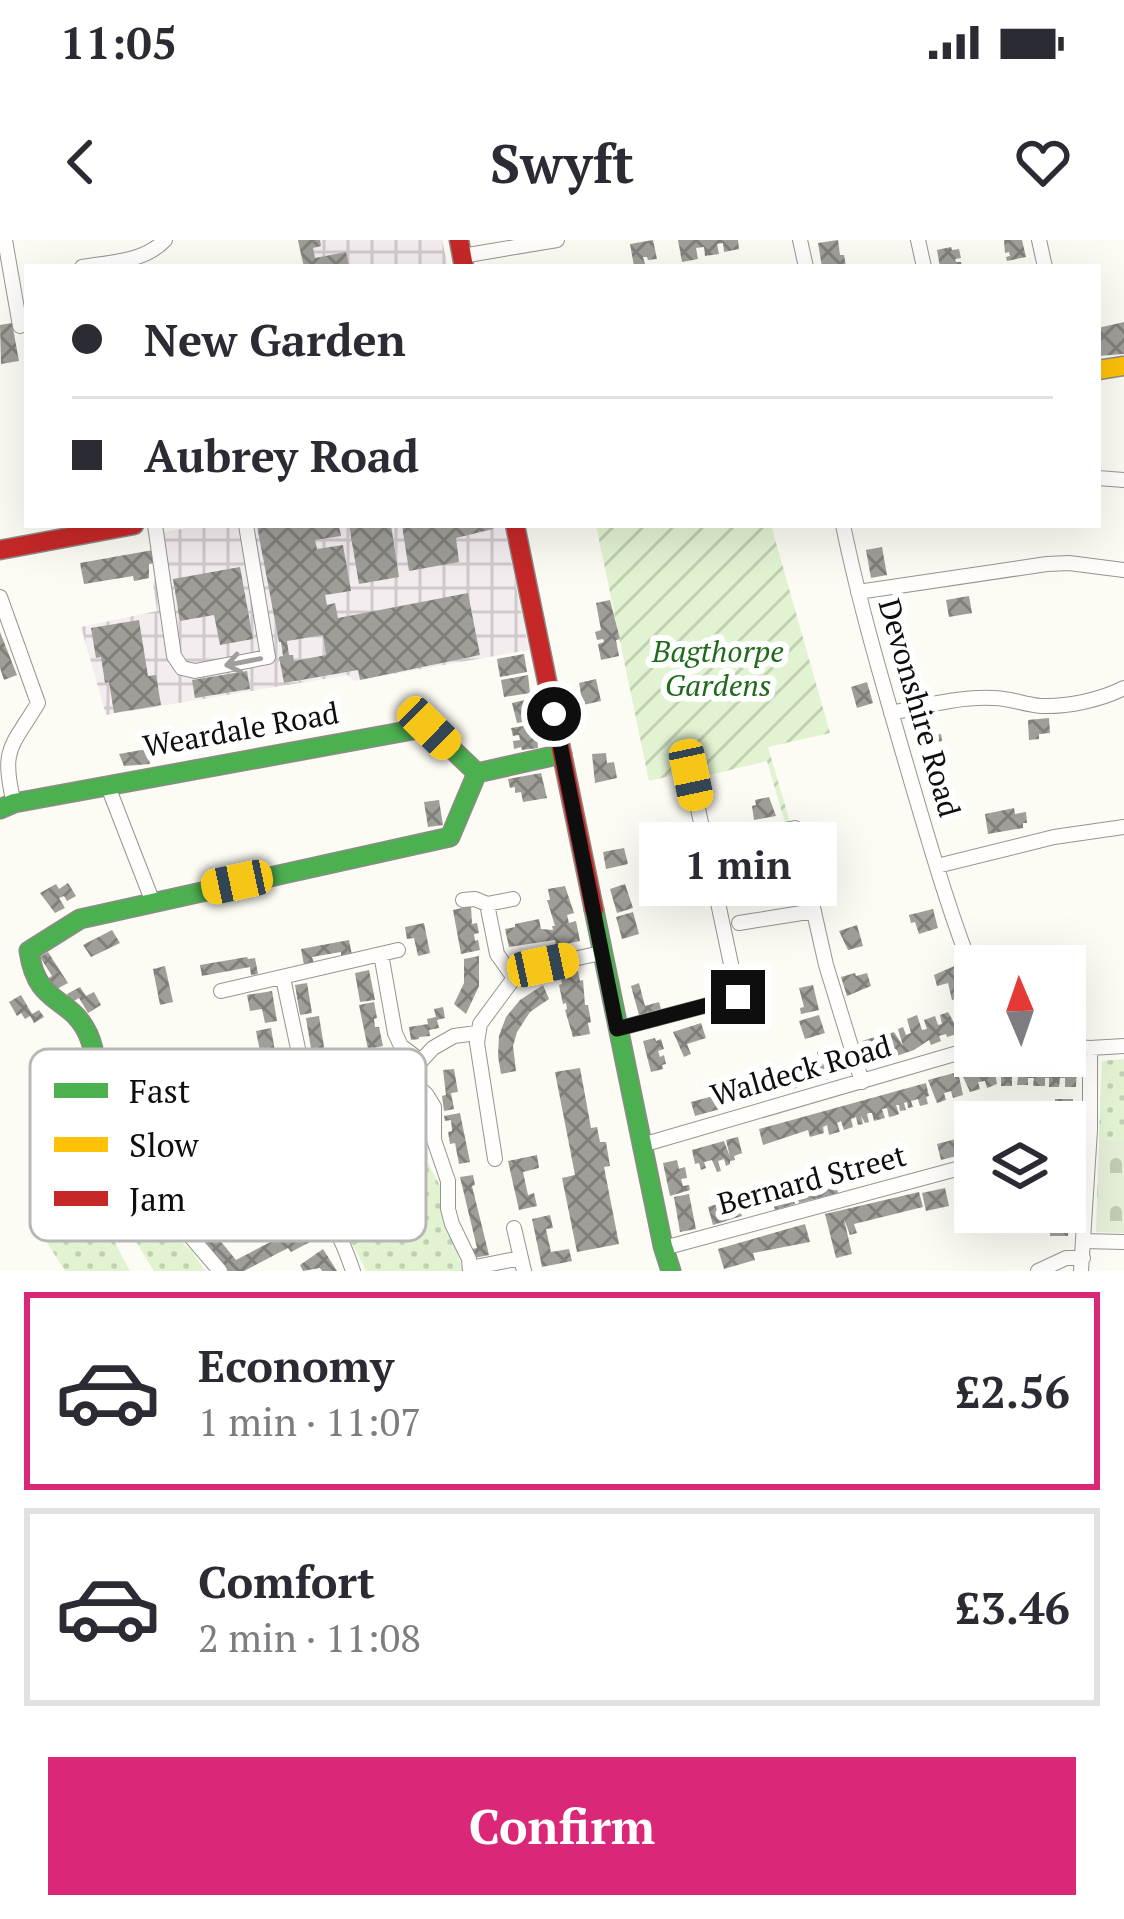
<!DOCTYPE html>
<meta charset="utf-8">
<style>
body{margin:0;font-family:"PT Serif",serif;background:#f2f2f3;color:#2b2b33;height:100vh;display:flex;flex-direction:column;font-size:45px;white-space:nowrap}
*{box-sizing:border-box;margin:0}
p{font-size:39px;color:#7c7c81}
.icon{flex:none;width:66px;height:66px;fill:none;stroke:currentColor;stroke-width:2;stroke-linecap:round;stroke-linejoin:round}
.map{position:relative;height:1031px;overflow:hidden}
.panel{display:flex;flex-direction:column;background:#fff;flex:1}
.panel>*{flex:none}
.hud{position:absolute;left:24px;top:24px;width:1077px;height:264px;border-radius:0px;box-shadow:0 12px 48px #0002;display:grid;align-content:center;height:264px;padding:0 48px;background:#fff}
.needle{width:78px;rotate:358deg}
.buttons{position:absolute;left:954px;top:705px;display:grid;gap:24px}
.buttons a{display:grid;place-items:center;width:132px;height:132px;border-radius:0px;background:#fff;box-shadow:0 12px 48px #0002;font-size:60px}
.end{position:absolute;width:54px;height:54px;margin:-27px;border:15px solid #0e0e0e;background:#fff;box-shadow:0 0 0 6px #fff}
.from{border-radius:50%}
.bubble{position:absolute;height:84px;border-radius:0px;background:#fff;box-shadow:0 12px 48px #0002;font-size:39px;font-weight:700;line-height:84px;text-align:center}
.car{position:absolute;width:36px;height:72px;margin:-36px -18px;border-radius:15px;box-shadow:0 0 9px 3px #0007;background:linear-gradient(#f5c518 24%,#345 0 40%,#f5c518 0 76%,#345 0 86%,#f5c518 0)}
.hud b{display:flex;align-items:center;gap:42px;height:114px;font-size:45px}
.hud b+b{border-top:3px solid #e1e1e2}
.hud i{width:30px;height:30px;background:#2b2b33}
ul{padding:21px 0 0;list-style:none}
li{display:flex;align-items:center;gap:36px;height:198px;margin:0 24px 18px;padding:0 24px;border:6px solid #e1e1e2;border-radius:0px}
li div{flex:1}
li b{display:block;font-size:45px}
li em{font-style:normal;font-weight:700}
li.current{border-color:#db2777}
li>.icon{width:108px;height:108px;stroke-width:1.5}
.button{display:flex;gap:24px;margin-top:auto;padding:24px 48px}
.button a{flex:1;height:138px;border-radius:0px;background:#db2777;color:#fff;font-size:48px;font-weight:700;line-height:138px;text-align:center}
.status{display:flex;justify-content:space-between;align-items:center;height:84px;padding:0 60px;background:#fff;direction:ltr}
.status svg{height:33px;fill:currentColor}
header{display:flex;justify-content:space-between;align-items:center;height:156px;padding:0 48px;background:#fff;font-size:54px;font-weight:700}
.map>svg:first-child{display:block}
.industrial{fill:url(#industrial-grid)}
.cemetery{fill:url(#cemetery-stones)}
.park{fill:url(#park-dots)}
.garden{fill:url(#garden-furrows)}
.building{fill:url(#building-cross-hatch);fill-rule:evenodd}
.lines{fill:none;stroke-linecap:round;stroke-linejoin:round}
.street-casing{stroke:#959592;stroke-width:16}
.fast-casing{stroke:#8c8b88;stroke-width:21}
.slow-casing{stroke:#8c8b88;stroke-width:21}
.jam-casing{stroke:#8c8b88;stroke-width:21}
.street{stroke:#fffefd;stroke-width:14}
.fast{stroke:#4caf50;stroke-width:18}
.slow{stroke:#ffc107;stroke-width:18}
.jam{stroke:#c62828;stroke-width:18}
.oneway{stroke:#9f9e9d}
.route{stroke:#0e0e0e;stroke-width:15}
.labels{text-anchor:middle;stroke-width:12;stroke-linejoin:round;paint-order:stroke}
.park-label{font-size:30px;font-style:italic;fill:#216a1b;stroke:#fff}
.street-label{font-size:30px;fill:#0e0e0e;stroke:#fff}
.key{fill:#fff;stroke:#b7b7b7;stroke-width:3}
.key-label{font-size:33px;fill:#0e0e0e}
</style>
<div class="status"><b>11:05</b><svg viewBox="0 0 49 12"><path d="M0 12V9h3v3zM5 12V6h3v6zM10 12V3h3v9zM15 12V0h3v12zM26 1h20v11H26zM47 4h2v5h-2z"/></svg></div>
<header><svg class="icon" aria-label="back" viewBox="0 0 24 24"><path d="M15 5l-7 7 7 7"/></svg>Swyft<svg class="icon" aria-label="heart" viewBox="0 0 24 24"><path d="M12 20l-8-8c-3-5 5-10 8-4 3-6 11-1 8 4z"/></svg></header>
<div class="map">
<svg width="1124" height="1031" viewBox="0 0 1124 1031">
<defs>
<pattern id="industrial-grid" width="8" height="8" patternUnits="userSpaceOnUse" patternTransform="scale(3)"><rect width="8" height="8" fill="#f4edf0"/><path d="M0 4h8M4 0v8" fill="none" stroke="#d0cacd"/></pattern>
<pattern id="cemetery-stones" width="16" height="16" patternUnits="userSpaceOnUse" patternTransform="scale(3)"><rect width="16" height="16" fill="#e5eed7"/><path d="M2 7V4a2 2 0 0 1 4 0v3zM10 15v-3a2 2 0 0 1 4 0v3z" fill="#c3cbb7"/></pattern>
<pattern id="park-dots" width="8" height="8" patternUnits="userSpaceOnUse" patternTransform="scale(3)"><rect width="8" height="8" fill="#e2f3d2"/><path d="M2 2h.1M6 6h.1" fill="none" stroke="#c1cfb3" stroke-width="1.8" stroke-linecap="round"/></pattern>
<pattern id="garden-furrows" width="10" height="10" patternUnits="userSpaceOnUse" patternTransform="scale(3)"><rect width="10" height="10" fill="#e2f3d2"/><path d="M-1 1l2-2M0 10L10 0M9 11l2-2" fill="none" stroke="#c1cfb3"/></pattern>
<pattern id="building-cross-hatch" width="8" height="8" patternUnits="userSpaceOnUse" patternTransform="scale(3)"><rect width="8" height="8" fill="#9f9e99"/><path d="M0 0l8 8M0 8l8-8" fill="none" stroke="#807f7b"/></pattern>
</defs>
<rect width="100%" height="100%" fill="#fcfbf4"/>
<path class="industrial" d="M298 0H442L448 27H303Z
M205 285H504L529 410 354 441 348 435 106 475 81 387 157 371 153 344 157 331 152 294Z"/>
<path class="cemetery" d="M1099 899 1124 900V993L1096 992Z"/>
<path class="park" d="M1124 819V900L1099 899 1102 821Z
M406 856C428 880 432 884 425 917L441 948 459 1019 465 1031H366L355 1009 296 925 295 899 302 881Z
M87 950 130 1031H65L33 980Z
M139 965 193 1012 205 1031H154L119 974Z"/>
<path class="garden" d="M596 285H771L830 493 768 507 790 582 785 583 767 521 701 537 699 529 649 541Z"/>
<path class="building" d="M298 0H320L321 6 313 8 315 18 346 12 349 26 304 27Z
M653 0 657 19 648 20 647 17H643L645 24 634 26 630 4Z
M678 0H738L739 9 724 12 723 3 717 4 719 14 705 16 704 7 696 8 698 19 682 22Z
M838 0 840 15H844L846 26 822 27 818 3Z
M1004 0H1022L1026 17 1007 21 1006 17 1010 16 1009 12 1005 13Z
M951 7 952 10 959 9 961 18 955 19 956 22H961L962 27H940L937 10Z
M1124 82V114L1098 116V88Z
M12 83 19 121 1 124 0 85Z
M265 285H339L341 296 315 300 317 309 343 305 351 351 325 355 327 365 335 363 338 378 468 353 480 415 360 440 358 430 284 443 279 417 283 416 281 402H279L257 286ZM323 395 326 415 294 421 293 415H289L287 401Z
M349 285H391L399 337 359 344Z
M402 285H493V289L456 298 459 322 409 331Z
M882 307 887 335 871 338 866 310Z
M153 310 155 323 149 324V338L134 341 133 336 84 344 80 323Z
M240 327 253 399 220 405 214 375 180 381 173 339Z
M969 356 972 373 949 377 946 360Z
M610 360 620 399 616 400 619 416 601 420 598 404 604 402 603 399 597 400 595 392 601 390 596 363Z
M139 380 148 436 156 435 161 465 114 473 109 442 105 443 101 417 96 418 91 388Z
M0 392 17 435 4 440 0 428Z
M524 414 527 432 500 437 497 419Z
M247 431 250 449 195 458 192 440Z
M528 435 530 453 504 457 501 440Z
M596 439 601 461 583 465 579 443Z
M867 442 873 463 857 468 851 447Z
M529 459 534 480 517 483 512 463Z
M930 473 936 495 941 494 942 501 923 505 916 477Z
M1049 478 1050 493 1039 494V499L1029 500 1028 480Z
M536 484 538 508 522 510 521 507 514 509 513 501 520 500 519 495 513 496 511 488Z
M147 509 150 524 124 526 119 514Z
M606 513 607 523 614 522 617 538 595 543 592 514Z
M541 533 547 558 523 562 521 552 515 553V547L510 548 508 539Z
M769 557 776 576 754 580 752 566 756 565 755 560Z
M439 560 443 585 428 587 424 562Z
M1014 568 1015 574 1026 572 1027 583H1023V588L988 594 985 574Z
M624 608 628 624 606 629 603 612Z
M690 615 691 620 683 622 684 629 694 627 695 633 687 635 688 642 696 640 697 646 689 647 690 653 671 656 663 620Z
M68 643 76 656 67 661 64 656 59 658 65 668 55 673 40 653 56 644 59 649Z
M625 644 633 668 617 673 610 649Z
M565 646 574 673 567 675 569 683 576 681 580 701 556 706 555 700 509 707 505 689 515 687V684L539 679 541 689 553 690 552 686H555L547 660H550L548 649Z
M471 666 472 684 477 683 479 693 474 694 475 701 478 700 480 710 461 714 453 670Z
M933 669 938 688 919 694 915 682 911 683 909 675Z
M633 672 639 694 622 699 616 677Z
M424 683 430 713 418 716 414 698 407 699 405 687Z
M857 685 863 706 848 710 839 691Z
M112 690 120 703 91 717 83 705Z
M349 700 352 715 341 716V712L312 717 314 723 304 725 301 709Z
M48 712 68 743 53 751 47 739 52 736 40 717Z
M479 716V746L466 774 454 764 464 743V719Z
M247 717 248 719 255 718 258 734 251 735 250 727 202 736 200 725Z
M959 724 967 754 952 760 948 743 937 746 934 735Z
M165 726 173 762 160 765 153 729Z
M369 730 375 760 360 762 355 733Z
M578 731 580 741 583 740 585 765H588L591 782 588 783 590 794 573 797 565 770 567 769 566 763 563 764 559 745 562 744 560 734Z
M855 733 856 736 867 733 871 746 847 756 841 737Z
M307 743 312 773 300 775 295 745Z
M639 743 645 766 659 762 661 769 639 775 631 746Z
M543 745 549 759 530 772 517 792 513 806 516 831 501 834 498 816 499 796 506 777 520 760Z
M813 745 819 770 801 774 800 768 804 767 799 748Z
M80 747 86 756 94 752 101 765 88 773 79 758 72 762 67 754Z
M272 751 277 781 265 783 262 769 250 771 247 755Z
M21 755 32 774 39 770 44 777 34 783 30 776 25 779 21 773 17 776 9 762Z
M971 758 972 762 975 761V792L970 794 958 763Z
M374 762 377 778 374 779 375 787H379L383 806 368 809 359 765Z
M443 767 445 778 437 780 439 788 429 790 430 796 419 797V799L411 800 409 787 428 784 427 779 436 777 434 769Z
M948 772 960 793 947 797 946 794 939 796 941 801 931 805 929 800 914 810 870 825 862 801 878 796 880 804 887 802 885 795 894 792 903 806 898 789 903 787 906 795 911 793 907 779 917 775 922 790 927 789 924 780 935 776 938 785 942 784 940 775Z
M819 775 825 793 805 799 799 781Z
M319 776 326 819 313 821 306 778Z
M701 783 706 798 687 804 691 814 684 817 673 792Z
M271 788 278 829 264 832 256 791Z
M655 798 656 801 661 799 664 809 658 811 660 817 664 815 666 824 662 825 663 829 651 832 643 801Z
M829 809 832 819 836 818 839 836 695 876 691 862 818 828 817 823 820 822 817 812Z
M999 819 1077 821 1076 847H1065V838H1060L1059 847H1049V838H1045V846H1033L1034 838H1028V845H1017L1018 837H1012V846H1001V837H998Z
M993 821 997 844 987 848 985 841 978 842 980 849 970 852 960 830Z
M580 828 591 888 597 887 600 902H606L610 926 604 927 619 1004 577 1012 562 938 575 935 555 832Z
M454 829 458 852 451 853 454 869 444 871 442 856 446 855 443 830Z
M958 832 963 855 953 858 951 851 944 853 946 860 937 863 928 840Z
M926 843 929 856 926 857 928 864 920 866 918 859 911 861 913 867 908 868 907 862 904 863 906 870 900 871 899 865H896L899 874 894 876 889 877 887 868 882 869 885 878 874 881 872 873H869L867 874 869 882 865 883 861 876 863 884 858 885 856 877 851 879 853 887 844 890 841 881 837 883 840 892 835 893 829 895 827 885 823 887 824 893 810 897 808 890 763 905 759 889Z
M1055 859H1073L1072 883 1055 882V877H1045V882H1036L1037 868 1055 871Z
M460 873 470 922 459 924 455 903 450 904 448 892 452 891 451 880 445 881 444 876Z
M959 890 966 903 975 901V916L970 918 968 913 941 920 937 904 956 899 954 891Z
M738 897 742 913 734 916 735 920 730 921V924L726 926 724 919 718 921 721 931 717 932 712 920 704 922 706 928 701 930 699 923 695 924 692 910 724 901 730 917 726 900Z
M537 915 539 928 523 932 528 955 534 953 537 966 519 970 508 921Z
M677 920 679 929 685 927 687 938 681 939 683 946 689 945 690 950 670 956 663 923Z
M273 926 281 938V943L316 999 291 1012 288 1008 244 1031H227L198 993 209 983 216 990 214 993 236 1020 280 997 282 1000 298 992 270 945 255 953 227 981 217 971 227 960 229 963 247 943 264 935 263 933Z
M473 935 475 945 472 946 489 1015 474 1018 472 1009 477 1008 460 937Z
M799 940 801 948 835 940 838 953 799 963 793 942Z
M777 941 780 952 791 950 795 964 775 970 771 955 775 954 772 942Z
M945 948 949 966 926 971 922 953Z
M1065 949H1070L1068 996H1050L1051 972H1065Z
M919 952 923 967 854 984 857 993 850 995 844 979 852 1014 836 1018 825 974Z
M689 954 696 989 680 992 674 957Z
M736 958 742 976 713 985 708 967Z
M550 975 553 988 546 989 551 1012 569 1009 572 1021 542 1027 532 979Z
M805 984 810 1002 753 1013 755 1020 724 1029 718 1009Z
M323 1009 337 1031H322L320 1028 303 1031 300 1025Z"/>
<g class="lines">
<defs>
<path id="street" d="M5 0 20 86
M800 0 806 27
M918 0 924 27
M1039 0 1045 27
M462 16 557 0
M82 27C111 22 144 22 165 0
M1098 238 1124 240
M155 285 174 416 182 428 195 431 268 417 246 285
M843 285C861 372 887 458 912 544 931 608 950 675 975 737
M858 352 1047 324 1069 323 1124 330
M0 357 38 463C12 507 0 508 14 563
M891 473C924 466 961 456 994 458 1010 458 1025 465 1041 466 1068 467 1100 460 1124 448
M107 544 152 660
M724 603 795 588 826 725 862 842
M937 626 1054 597 1124 587
M463 660 475 659 487 664 513 659
M487 664 497 714 514 738
M739 683 814 671
M381 714 395 793 401 806 421 821
M283 738 310 865
M221 751 398 710
M617 789 738 757 690 531
M1065 806 1090 808 1124 806
M410 839 426 854 434 867V900L448 941V969L452 984 469 1019 470 1031
M642 905 975 808
M495 919 477 803 480 784 514 738 532 728 601 713
M514 988 524 1031
M1084 1001 1124 1002
M664 1008 975 924
M470 1028 521 1018
M220 1031 186 991 236 942 284 916
M353 1031C347 1014 340 994 328 979 321 970 308 963 301 953 286 934 273 894 284 872L396 849 410 839 421 821 433 808 454 796 477 793
M1038 1031 1066 1018H1083
M1081 1031 1090 890V808"/>
<path id="fast" d="M0 569 14 563 429 487 477 533
M594 670 663 1006 671 1031
M185 861 168 881 126 902C114 883 103 863 99 841 96 825 95 809 88 794 69 754 37 767 29 711L80 679 450 597 477 533 562 514"/>
<path id="slow" d="M1098 130 1124 126"/>
<path id="jam" d="M459 0 464 27
M515 285 594 670
M0 310 134 285"/>
</defs>
<use href="#street" class="street-casing"/>
<use href="#fast" class="fast-casing"/>
<use href="#slow" class="slow-casing"/>
<use href="#jam" class="jam-casing"/>
<use href="#street" class="street"/>
<use href="#fast" class="fast"/>
<use href="#slow" class="slow"/>
<use href="#jam" class="jam"/>
</g>
<defs><path id="oneway-shaft" d="M-6 0H5M1.5-3L5.5 0L1.5 3" fill="none" stroke-width="1.6" stroke-linecap="round" stroke-linejoin="round" transform="scale(3)"/></defs>
<use class="oneway" href="#oneway-shaft" transform="translate(243 422) rotate(169)"/>
<g class="lines">
<path class="route" d="M554 474 617 789 738 757"/>
</g>
<g class="labels">
<g class="park-label">
<text x="718" y="422">Bagthorpe<tspan x="718" dy="34">Gardens</tspan></text>
</g>
<g class="street-label">
<text transform="translate(919 468) rotate(74)" y="10">Devonshire Road</text>
<text transform="translate(241 490) rotate(-10)" y="10">Weardale Road</text>
<text transform="translate(801 831) rotate(-16)" y="10">Waldeck Road</text>
<text transform="translate(812 940) rotate(-15)" y="10">Bernard Street</text>
</g>
</g>
<rect x="30" y="809" width="396" height="192" rx="18" class="key"/>
<rect x="54" y="843" width="54" height="15" fill="#4caf50"/>
<rect x="54" y="897" width="54" height="15" fill="#ffc107"/>
<rect x="54" y="951" width="54" height="15" fill="#c62828"/>
<g class="key-label">
<text x="129" y="863">Fast</text>
<text x="129" y="917">Slow</text>
<text x="129" y="971">Jam</text>
</g>
</svg>
<div class="buttons">
<a><svg class="needle" viewBox="-14 -14 28 28"><path d="M0-13l5 13h-10z" fill="#e53935"/><path d="M0 13l5-13h-10z" fill="#7c7c81"/></svg></a>
<a><svg class="icon" aria-label="layers" viewBox="0 0 24 24"><path d="M12 4l9 5-9 5-9-5zM3 14l9 5 9-5"/></svg></a>
</div>
<i class="end from" style="left:554px;top:474px"></i>
<i class="end" style="left:738px;top:757px"></i>
<div class="bubble" style="left:639px;top:582px;width:198px">1 min</div>
<i class="car" style="left:429px;top:488px;rotate:134deg"></i>
<i class="car" style="left:691px;top:535px;rotate:168deg"></i>
<i class="car" style="left:237px;top:642px;rotate:258deg"></i>
<i class="car" style="left:543px;top:725px;rotate:78deg"></i>
<div class="hud">
<b><i class="from"></i>New Garden</b>
<b><i></i>Aubrey Road</b>
</div>
</div>
<section class="panel">
<ul>
<li class="current"><svg class="icon" aria-label="car" viewBox="0 0 24 24"><path d="M5 17H2v-5l4-1 3-4h7l3 4 3 1v5h-3M9 17h6M6 11h13"/><circle cx="7" cy="17" r="2"/><circle cx="17" cy="17" r="2"/></svg><div><b>Economy</b><p>1 min · 11:07</p></div><em>£2.56</em></li>
<li><svg class="icon" aria-label="car" viewBox="0 0 24 24"><path d="M5 17H2v-5l4-1 3-4h7l3 4 3 1v5h-3M9 17h6M6 11h13"/><circle cx="7" cy="17" r="2"/><circle cx="17" cy="17" r="2"/></svg><div><b>Comfort</b><p>2 min · 11:08</p></div><em>£3.46</em></li>
</ul>
<div class="button"><a>Confirm</a></div>
</section>
